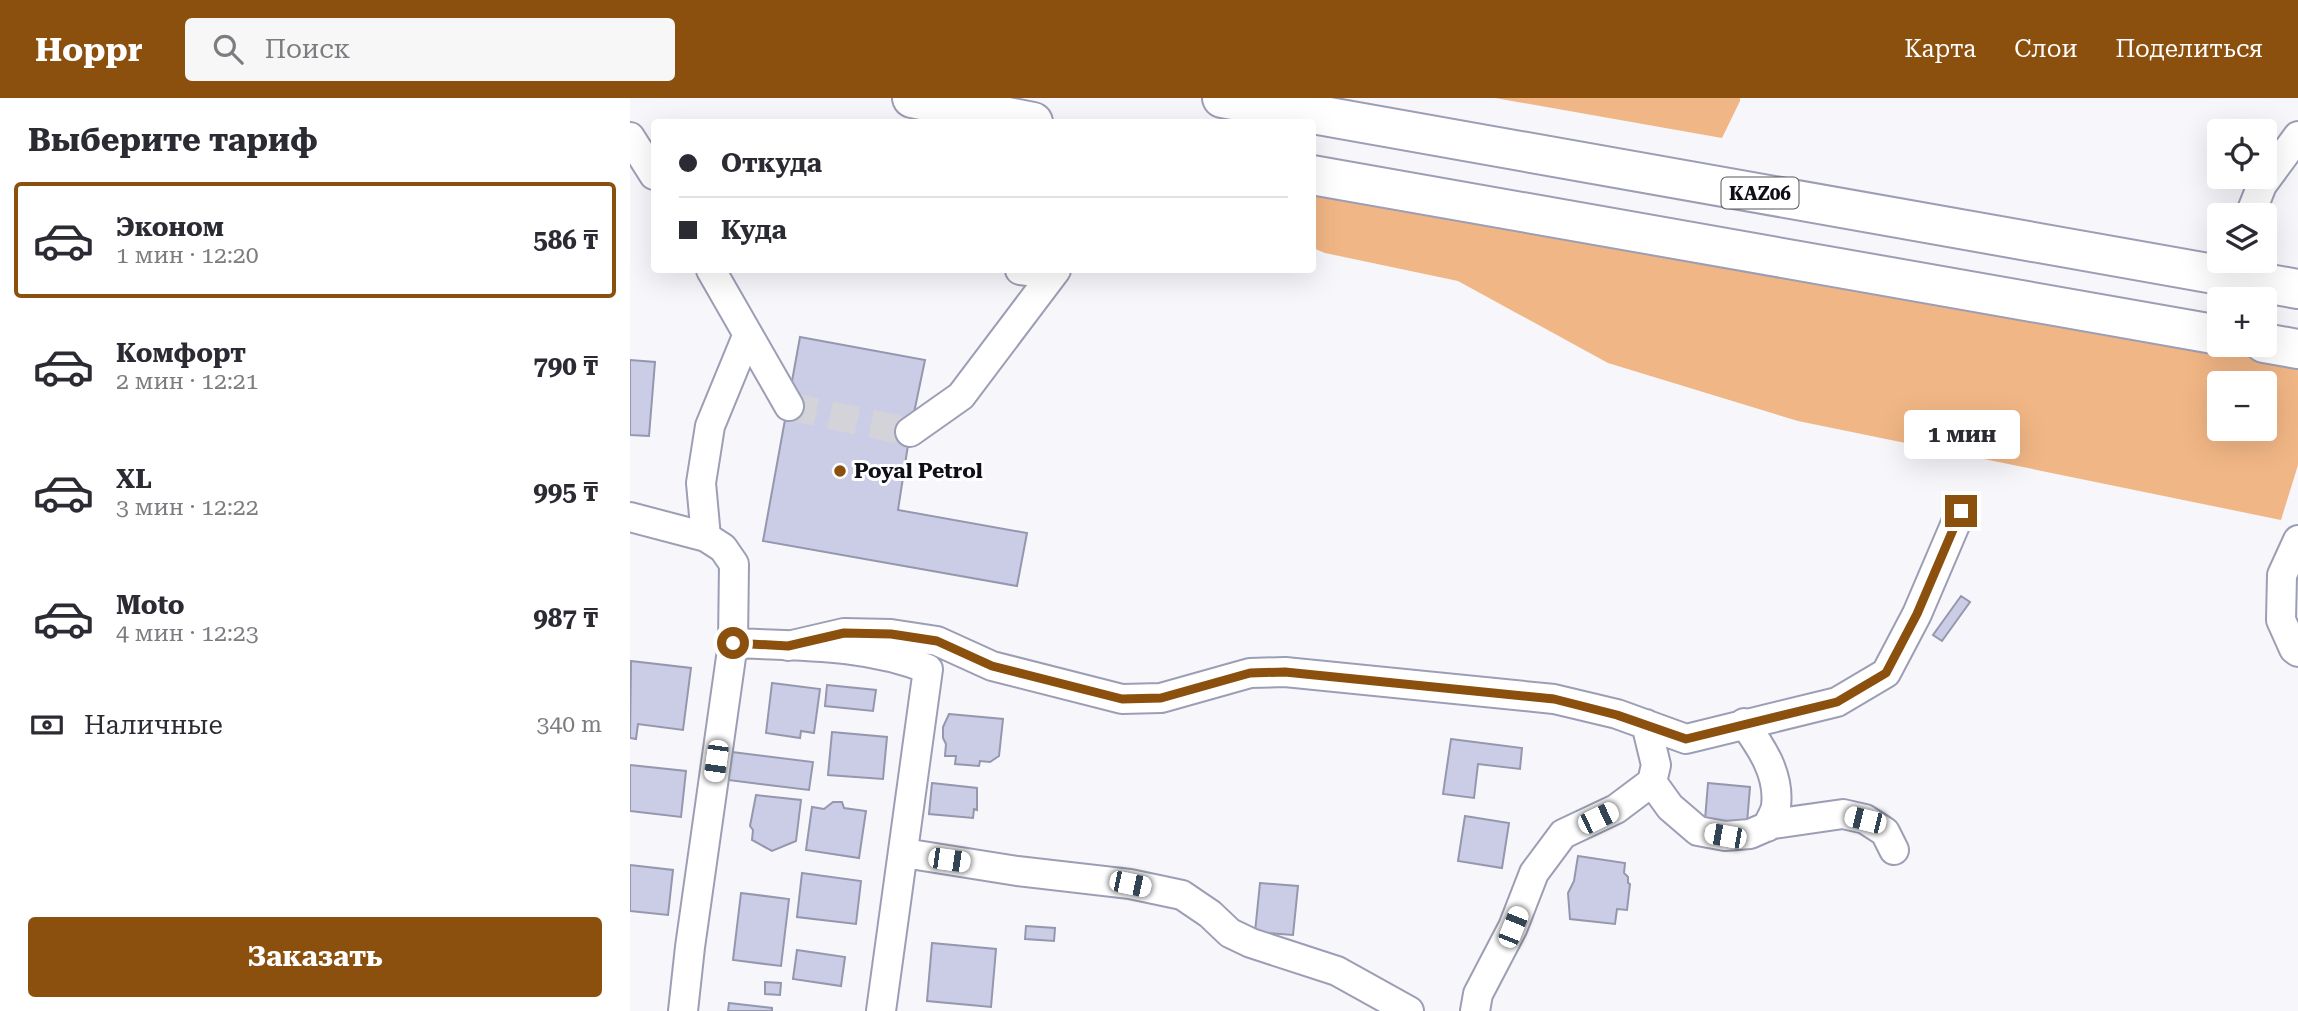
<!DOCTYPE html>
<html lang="ru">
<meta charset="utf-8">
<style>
body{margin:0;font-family:"Roboto Serif",serif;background:#f7f7f7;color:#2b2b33;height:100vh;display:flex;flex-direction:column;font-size:26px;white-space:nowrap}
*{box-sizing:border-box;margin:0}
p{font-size:23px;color:#7c7c81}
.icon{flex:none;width:38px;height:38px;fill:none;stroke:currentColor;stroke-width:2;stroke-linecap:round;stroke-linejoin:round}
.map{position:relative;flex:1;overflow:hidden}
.sheet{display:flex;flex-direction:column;background:#fff;width:630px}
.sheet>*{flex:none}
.hud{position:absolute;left:21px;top:21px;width:665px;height:154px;border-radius:7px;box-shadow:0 7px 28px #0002;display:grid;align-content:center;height:154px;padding:0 28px;background:#fff}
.buttons{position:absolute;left:1577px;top:21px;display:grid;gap:14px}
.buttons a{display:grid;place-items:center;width:70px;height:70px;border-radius:7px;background:#fff;box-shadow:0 7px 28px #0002;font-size:35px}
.end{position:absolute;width:32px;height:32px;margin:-16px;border:9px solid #8b4f0e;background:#fff;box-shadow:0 0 0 4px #fff}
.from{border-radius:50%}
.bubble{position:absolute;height:49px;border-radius:7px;background:#fff;box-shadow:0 7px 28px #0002;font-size:23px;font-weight:700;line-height:49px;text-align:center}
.car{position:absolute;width:21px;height:42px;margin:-21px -10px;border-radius:9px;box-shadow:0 0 5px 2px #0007;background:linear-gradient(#fff 24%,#345 0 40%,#fff 0 76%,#345 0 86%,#fff 0)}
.hud b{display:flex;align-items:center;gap:24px;height:66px;font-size:26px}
.hud b+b{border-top:2px solid #e1e1e2}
.hud i{width:18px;height:18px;background:#2b2b33}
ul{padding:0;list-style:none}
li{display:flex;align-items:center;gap:21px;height:116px;margin:0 14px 10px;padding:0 14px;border:4px solid transparent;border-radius:7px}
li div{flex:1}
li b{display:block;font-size:26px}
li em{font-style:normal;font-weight:700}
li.on{border-color:#8b4f0e}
li>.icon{width:63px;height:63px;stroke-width:1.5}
h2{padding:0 28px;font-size:32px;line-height:84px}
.pay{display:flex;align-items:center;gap:18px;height:77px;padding:0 28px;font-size:26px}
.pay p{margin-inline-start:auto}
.primary-button{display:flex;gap:14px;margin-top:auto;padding:14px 28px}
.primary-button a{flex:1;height:80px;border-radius:7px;background:#8b4f0e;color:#fff;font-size:28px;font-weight:700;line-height:80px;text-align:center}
header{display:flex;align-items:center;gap:42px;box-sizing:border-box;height:98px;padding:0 35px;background:#8b4f0e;color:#fff}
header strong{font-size:33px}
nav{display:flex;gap:38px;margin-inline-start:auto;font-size:24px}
.search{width:490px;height:63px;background:#f7f7f7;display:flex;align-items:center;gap:18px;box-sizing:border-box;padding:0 24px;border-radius:7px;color:#7c7c81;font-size:26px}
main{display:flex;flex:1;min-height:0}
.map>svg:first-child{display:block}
.forest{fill:#f1b685;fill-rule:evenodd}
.building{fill:#cbcde6;stroke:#9497ae;stroke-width:2}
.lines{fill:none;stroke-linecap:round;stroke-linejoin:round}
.minor-tunnel{stroke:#d3d3d9;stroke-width:28;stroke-dasharray:28 14;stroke-linecap:butt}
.minor-casing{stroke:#9c9eb5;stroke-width:32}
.highway-casing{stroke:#9c9eb5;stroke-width:42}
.minor{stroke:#fff;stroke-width:28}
.highway{stroke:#fff;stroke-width:38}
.route{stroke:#8b4f0e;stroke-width:9}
.poi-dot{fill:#8b4f0e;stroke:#fff;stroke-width:2.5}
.labels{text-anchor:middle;stroke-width:6;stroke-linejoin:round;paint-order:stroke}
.shield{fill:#fff;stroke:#56575d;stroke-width:2}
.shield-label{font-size:19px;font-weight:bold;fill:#0e0f17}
.poi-label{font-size:21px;font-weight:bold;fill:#0e0f17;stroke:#fff;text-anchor:start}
</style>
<header>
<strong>Hoppr</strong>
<div class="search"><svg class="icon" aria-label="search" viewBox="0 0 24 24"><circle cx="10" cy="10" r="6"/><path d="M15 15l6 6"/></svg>Поиск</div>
<nav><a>Карта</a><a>Слои</a><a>Поделиться</a></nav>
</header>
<main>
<section class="sheet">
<h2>Выберите тариф</h2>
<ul>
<li class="on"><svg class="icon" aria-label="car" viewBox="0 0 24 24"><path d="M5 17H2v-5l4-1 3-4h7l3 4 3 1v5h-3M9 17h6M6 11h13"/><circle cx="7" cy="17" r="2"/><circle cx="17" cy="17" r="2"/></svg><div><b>Эконом</b><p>1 мин · 12:20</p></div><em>586 ₸</em></li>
<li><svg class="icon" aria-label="car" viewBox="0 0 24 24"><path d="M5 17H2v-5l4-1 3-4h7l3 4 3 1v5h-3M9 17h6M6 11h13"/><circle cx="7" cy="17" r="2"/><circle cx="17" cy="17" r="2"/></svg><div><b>Комфорт</b><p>2 мин · 12:21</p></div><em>790 ₸</em></li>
<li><svg class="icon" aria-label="car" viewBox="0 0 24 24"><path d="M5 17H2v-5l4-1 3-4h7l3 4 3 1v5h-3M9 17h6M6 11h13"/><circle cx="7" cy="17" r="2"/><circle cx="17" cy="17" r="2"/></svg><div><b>XL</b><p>3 мин · 12:22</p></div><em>995 ₸</em></li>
<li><svg class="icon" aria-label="car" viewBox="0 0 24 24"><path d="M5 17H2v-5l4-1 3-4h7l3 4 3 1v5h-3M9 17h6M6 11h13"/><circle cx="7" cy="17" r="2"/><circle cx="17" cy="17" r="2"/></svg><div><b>Moto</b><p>4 мин · 12:23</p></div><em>987 ₸</em></li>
</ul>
<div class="pay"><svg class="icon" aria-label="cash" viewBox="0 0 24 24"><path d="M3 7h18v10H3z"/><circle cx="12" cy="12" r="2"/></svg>Наличные<p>340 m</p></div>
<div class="primary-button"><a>Заказать</a></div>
</section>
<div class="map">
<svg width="1668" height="913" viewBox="0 0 1668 913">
<rect width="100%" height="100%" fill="#f6f6fb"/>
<path class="forest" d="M865 0H1110V3L1092 40Z
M682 89 1668 262V367L1651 422 1168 323 978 265 828 183 695 155 683 150ZM1589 285H1634V331H1589Z"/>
<path class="building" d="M170 239 295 262 280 334 268 412 397 435 387 488 133 443Z
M0 262 25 264 19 338 0 337Z
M1331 498 1340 504 1312 543 1303 537Z
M1 563 61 570 53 632 8 626 6 641 0 640Z
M142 585 190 591 184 635 171 633 170 640 136 635Z
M197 587 246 592 243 613 195 608Z
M319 616 373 621 369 658 360 664 350 663 349 668 325 666 326 658H315L316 646 313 640V629Z
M202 634 257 639 253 681 198 677Z
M821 641 892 650 890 671 848 666 844 700 813 696Z
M102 654 183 664 179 692 98 682Z
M0 667 56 673 51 719 0 713Z
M302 685 347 690V712L344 711 343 720 299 716Z
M1078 685 1120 689 1117 725 1075 722Z
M126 697 171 702 166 743 142 753 122 742 123 732 120 728Z
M203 704H212L214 710 236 713 229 760 176 752 182 709 194 711Z
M835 718 879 725 872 770 828 763Z
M948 758 995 765 994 775 998 779V785L1000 786 997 812 987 811 985 826 940 821 938 795 944 783Z
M0 767 43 772 38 817 0 813Z
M172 775 231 783 226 826 167 819Z
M630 785 668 788 663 837 625 834Z
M111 795 159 801 151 868 103 862Z
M396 828 425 830 424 843 395 841Z
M302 845 366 851 361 909 297 903Z
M167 852 215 859 211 888 163 881Z
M135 884 151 885 150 897 135 896Z
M99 905 142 910V913H98Z"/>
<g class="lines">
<path class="minor-tunnel" d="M159 308 280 334"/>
<defs>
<path id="minor" d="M0 39 24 77
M1620 117 1632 87 1668 38
M81 172 159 308
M390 172 423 176
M280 334 331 298 426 172
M0 419 76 439 93 450 104 466 103 545 60 849 53 913
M76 439 71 385 80 328 117 238
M1668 442 1652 477 1651 522 1664 551 1668 554
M103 545C169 548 236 546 298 571L251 913
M158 548 214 535 261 536 307 543 362 568 492 601 531 600 620 575 655 574 924 601 987 616 1056 641 1207 604 1256 575 1287 516 1331 413
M1114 625C1131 649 1150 676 1146 708 1145 715 1140 722 1137 729
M1022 684 1040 709 1068 733 1095 738 1120 736 1143 726 1213 716 1235 721 1255 734 1264 752
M274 755 387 773 500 786 552 797 580 816 600 835 621 845 707 873 779 913
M845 913 848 896 883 829 904 775 933 736 986 711 1022 684 1026 667 1016 626"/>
<path id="highway" d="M282 0 403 24
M592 0 1668 191
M682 77 1589 237
M1634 245 1668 251"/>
</defs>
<use href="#minor" class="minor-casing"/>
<use href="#highway" class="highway-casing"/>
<use href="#minor" class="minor"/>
<use href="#highway" class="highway"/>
</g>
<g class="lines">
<path class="route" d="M103 545 158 548 214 535 261 536 307 543 362 568 492 601 531 600 620 575 655 574 924 601 987 617 1056 641 1207 604 1256 575 1287 516 1331 413"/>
</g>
<circle class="poi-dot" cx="210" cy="373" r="7"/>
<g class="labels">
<rect class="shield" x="1091.5" y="79.5" width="77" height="31" rx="5"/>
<g class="shield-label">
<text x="1130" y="102">KАZ06</text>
</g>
<g class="poi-label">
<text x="224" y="380">Poyal Petrol</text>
</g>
</g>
</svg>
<div class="buttons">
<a><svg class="icon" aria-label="locate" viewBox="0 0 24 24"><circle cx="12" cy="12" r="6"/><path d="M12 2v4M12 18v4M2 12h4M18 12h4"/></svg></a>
<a><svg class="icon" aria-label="layers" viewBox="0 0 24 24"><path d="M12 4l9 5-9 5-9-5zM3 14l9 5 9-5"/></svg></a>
<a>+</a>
<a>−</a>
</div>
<i class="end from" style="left:103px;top:545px"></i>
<i class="end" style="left:1331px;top:413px"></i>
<div class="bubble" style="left:1274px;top:312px;width:116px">1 мин</div>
<i class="car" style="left:86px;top:663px;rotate:188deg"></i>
<i class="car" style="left:968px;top:720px;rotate:64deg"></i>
<i class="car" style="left:1235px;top:722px;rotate:284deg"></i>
<i class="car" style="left:1095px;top:738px;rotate:280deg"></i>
<i class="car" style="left:319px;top:762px;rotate:98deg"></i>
<i class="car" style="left:500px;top:786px;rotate:102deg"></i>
<i class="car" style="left:883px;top:829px;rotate:22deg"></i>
<div class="hud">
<b><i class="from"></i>Откуда</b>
<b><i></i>Куда</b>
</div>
</div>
</main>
